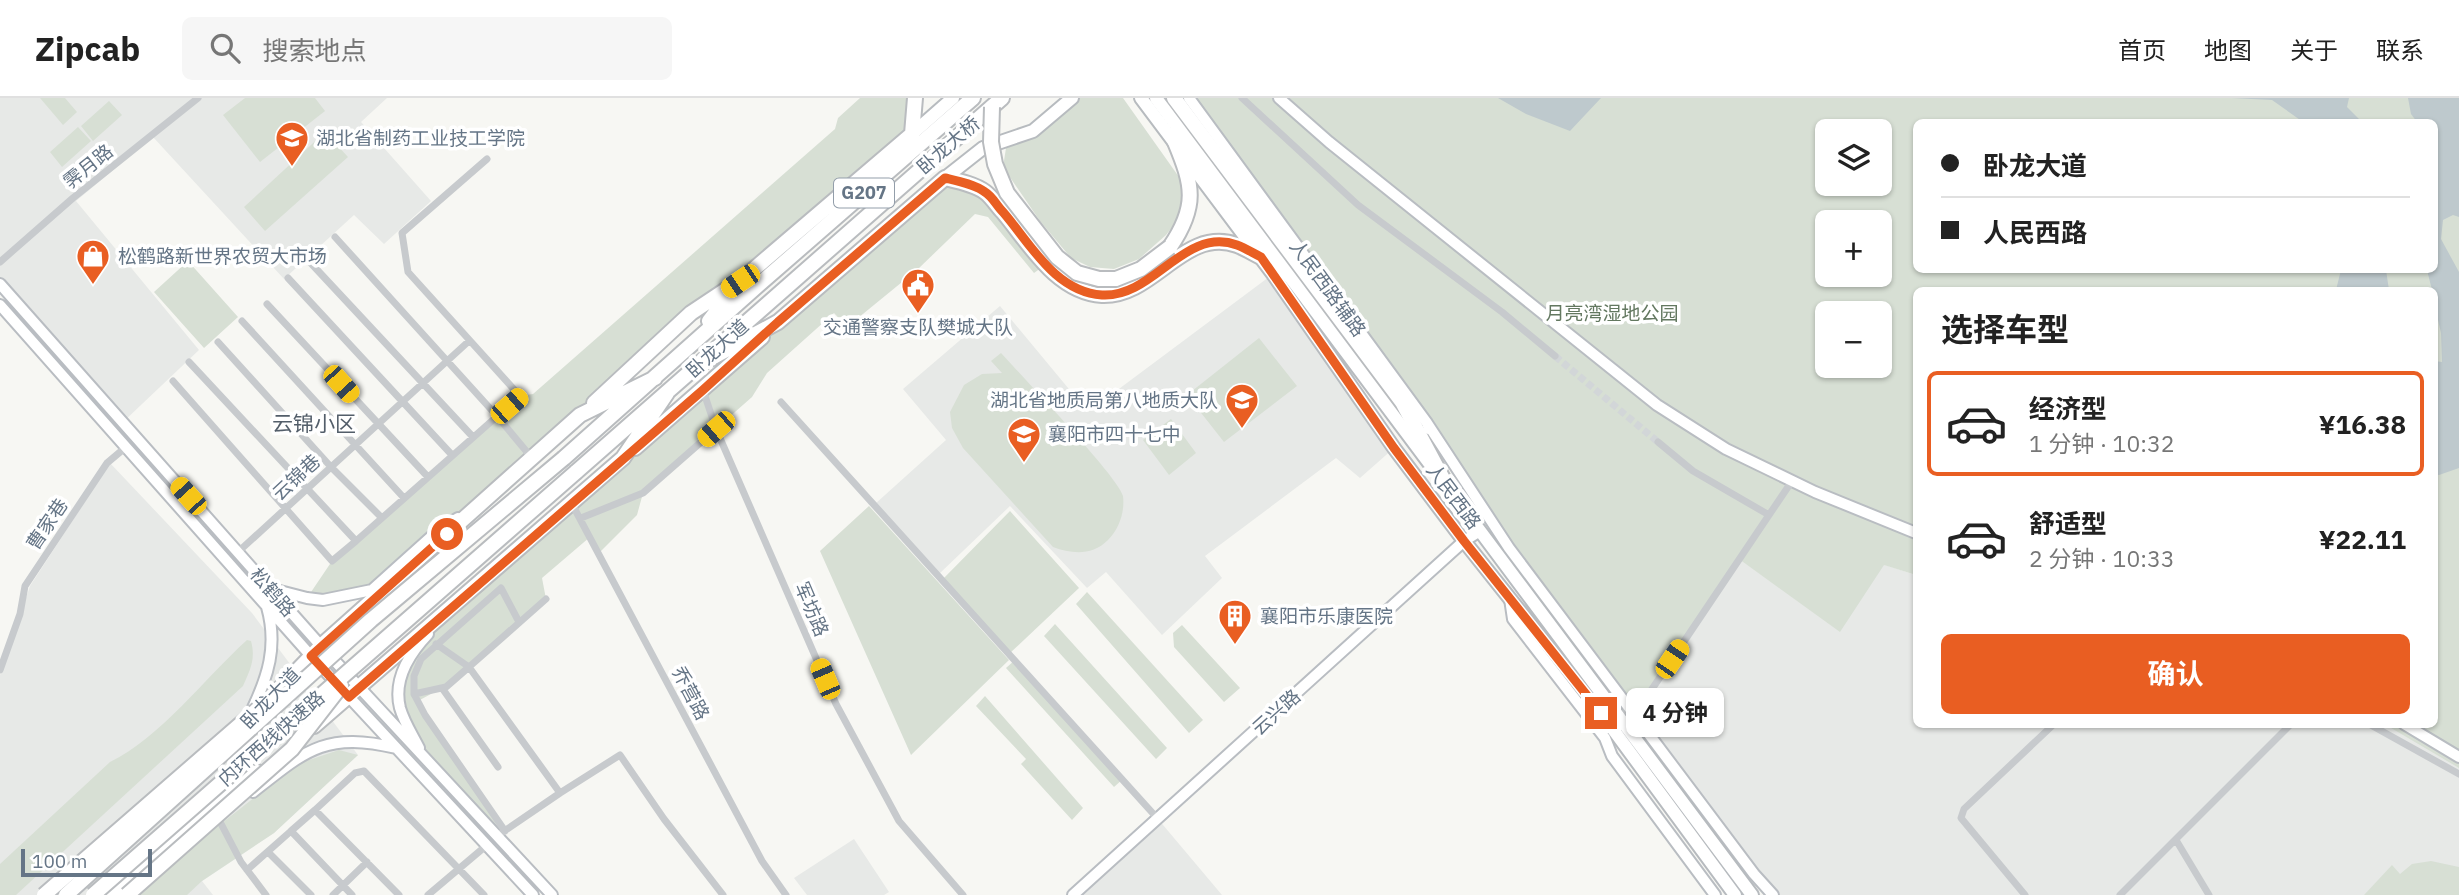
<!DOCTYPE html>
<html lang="zh">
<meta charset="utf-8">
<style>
body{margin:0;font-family:"IBM Plex Sans","Noto Sans SC",sans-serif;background:#f6f6f6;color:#222;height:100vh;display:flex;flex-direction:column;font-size:26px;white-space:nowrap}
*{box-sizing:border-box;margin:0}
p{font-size:23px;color:#767676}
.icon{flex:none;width:38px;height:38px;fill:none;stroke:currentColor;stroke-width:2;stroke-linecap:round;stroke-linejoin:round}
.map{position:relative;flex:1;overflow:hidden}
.drawer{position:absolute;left:1913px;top:189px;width:525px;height:441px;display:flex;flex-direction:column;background:#fff;border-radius:10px;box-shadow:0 2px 5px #0004}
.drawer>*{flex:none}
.banner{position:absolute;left:1913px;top:21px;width:525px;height:154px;border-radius:10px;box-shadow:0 2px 5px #0004;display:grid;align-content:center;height:154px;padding:0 28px;background:#fff}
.tools{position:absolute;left:1815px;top:21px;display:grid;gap:14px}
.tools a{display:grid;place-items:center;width:77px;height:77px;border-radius:10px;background:#fff;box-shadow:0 2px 5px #0004;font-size:35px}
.scale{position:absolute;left:21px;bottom:18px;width:131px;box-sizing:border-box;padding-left:7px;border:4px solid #657586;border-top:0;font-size:19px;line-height:24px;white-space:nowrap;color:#657586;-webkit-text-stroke:5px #fff;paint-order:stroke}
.end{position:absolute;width:32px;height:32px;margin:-16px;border:9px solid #e95e22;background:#fff;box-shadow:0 0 0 4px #fff}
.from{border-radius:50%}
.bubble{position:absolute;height:49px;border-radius:10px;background:#fff;box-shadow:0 2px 5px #0004;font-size:23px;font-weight:700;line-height:49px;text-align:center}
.car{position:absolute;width:21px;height:42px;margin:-21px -10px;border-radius:9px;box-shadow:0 0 5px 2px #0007;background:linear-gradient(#f5c518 24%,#345 0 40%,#f5c518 0 76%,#345 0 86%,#f5c518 0)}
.banner b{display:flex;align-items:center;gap:24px;height:66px;font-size:26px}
.banner b+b{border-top:2px solid #e0e0e0}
.banner i{width:18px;height:18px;background:#222}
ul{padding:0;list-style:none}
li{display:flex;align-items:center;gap:21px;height:105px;margin:0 14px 10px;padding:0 14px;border:4px solid transparent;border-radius:10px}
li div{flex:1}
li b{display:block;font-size:26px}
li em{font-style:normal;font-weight:700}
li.active{border-color:#e95e22}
li>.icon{width:63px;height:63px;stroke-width:1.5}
h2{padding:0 28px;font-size:32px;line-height:84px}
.primary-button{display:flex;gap:14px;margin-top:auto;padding:14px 28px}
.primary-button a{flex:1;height:80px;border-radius:10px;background:#e95e22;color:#fff;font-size:28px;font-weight:700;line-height:80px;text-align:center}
header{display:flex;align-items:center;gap:42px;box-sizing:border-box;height:98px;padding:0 35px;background:#fff;border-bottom:2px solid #e0e0e0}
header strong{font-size:33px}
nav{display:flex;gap:38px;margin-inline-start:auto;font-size:24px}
.search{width:490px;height:63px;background:#f6f6f6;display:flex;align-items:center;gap:18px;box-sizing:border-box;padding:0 24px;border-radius:10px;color:#767676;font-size:26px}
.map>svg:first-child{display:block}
.built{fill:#e7e9e7}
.green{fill:#d7dfd4;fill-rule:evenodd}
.water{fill:#bec9cd}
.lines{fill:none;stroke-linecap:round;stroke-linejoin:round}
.street-tunnel{stroke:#d2d6d8;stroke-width:7;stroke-dasharray:7 3.5;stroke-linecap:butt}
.secondary-casing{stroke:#b9bdc2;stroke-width:14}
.primary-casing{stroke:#b7bbbf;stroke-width:16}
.highway-casing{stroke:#b9bcbf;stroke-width:18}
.street{stroke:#c7cacd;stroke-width:7}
.secondary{stroke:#fff;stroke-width:10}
.primary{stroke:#fff;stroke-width:12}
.highway{stroke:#fff;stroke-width:14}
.highway-bridge-casing{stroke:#b9bcbf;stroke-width:18;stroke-linecap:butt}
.highway-bridge{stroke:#fff;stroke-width:14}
.route{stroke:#e95e22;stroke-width:9}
.labels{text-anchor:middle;stroke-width:7;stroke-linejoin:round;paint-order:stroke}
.shield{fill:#fff;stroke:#939eaa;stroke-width:2}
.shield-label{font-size:18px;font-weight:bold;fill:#657586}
.poi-label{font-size:19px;fill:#657586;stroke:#fff;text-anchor:start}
.street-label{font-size:19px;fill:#657586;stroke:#fff}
.park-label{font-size:19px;fill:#637860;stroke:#fff}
.neighbourhood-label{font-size:21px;fill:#535e6a;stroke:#fff}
</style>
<header>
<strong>Zipcab</strong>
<div class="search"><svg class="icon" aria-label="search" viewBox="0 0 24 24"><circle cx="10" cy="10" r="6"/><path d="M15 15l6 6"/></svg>搜索地点</div>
<nav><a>首页</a><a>地图</a><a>关于</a><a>联系</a></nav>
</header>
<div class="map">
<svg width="2459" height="797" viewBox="0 0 2459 797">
<rect width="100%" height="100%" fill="#f7f7f3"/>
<path class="built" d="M0 0H387L361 24 431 103 384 146 354 117 284 181 153 39 76 103 199 252 122 325 0 181Z
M1273 176 1394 350 1360 380 1336 360 1205 458 1222 480 1162 537 1106 474 1087 490 1010 408 939 476 875 406 946 342 903 291 1000 208 1088 314Z
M110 365 252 515 358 657 274 735 202 783 213 797H0V577L30 488Z
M1739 461 1885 467 1916 477V626L2404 627 2459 659V797H1773L1631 609Z
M1158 721 1222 797H1073Z
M854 741 889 794 884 797H807L794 780Z"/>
<path class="green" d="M40 0H65L77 14 63 27Z
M245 0H315L325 13 260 64 223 17Z
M860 0H915L912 36 372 492 307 500 332 463 520 298 533 296 835 31 838 20Z
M1078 0H1123L1184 86 1181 118 1166 137 1139 161 1114 171 1090 169 1071 160 1040 123 1003 69 1006 50 1036 38Z
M1189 0H2426L2459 51V670L2386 627 2434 626V192H1916V477L1884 467 1840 534 1739 461 1648 597 1631 609 1489 419ZM1916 24H2434V172H1916ZM1827 33H1880V86H1827ZM1827 124H1880V177H1827ZM1827 215H1880V268H1827Z
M109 3 122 17 93 43 81 28Z
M78 29 91 43 62 69 50 54Z
M325 34 348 59 265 133 244 109Z
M945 80 986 94 1045 167 1034 175 988 119 975 116 918 171 847 229 834 215 767 275 752 299 643 395 637 417 599 455 590 439 542 480 546 501 442 590 418 603 505 733 497 738 425 662 400 610 406 566 421 544Z
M188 163 238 219 204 250 154 194Z
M1259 240 1297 288 1224 344 1187 297Z
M1001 255C1020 276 1120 381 1123 398 1125 414 1119 431 1108 442 1092 458 1072 456 1053 449L963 350 952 330 950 314 964 287 982 276 1002 275 991 263Z
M1171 321 1196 355 1169 377 1143 342Z
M869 408 1009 562 911 657 820 453Z
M1010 413 1079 490 1009 556 942 482Z
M1087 494 1203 622 1189 635 1076 506Z
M1055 526 1167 650 1156 661 1044 538Z
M1182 527 1240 590 1224 604 1174 549 1173 535Z
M247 542 251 543C256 561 250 572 243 588L16 797H0V766L110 664C161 639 205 580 247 542Z
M1015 562 1123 681 1114 689 1006 570Z
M985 598 1083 710 1072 722 1021 666 1026 661 976 608Z
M339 652 358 657 274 735 202 783 187 797H136L167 768 297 666Z
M2431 763 2459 769V797H2364L2392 767 2400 776 2412 766Z"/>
<path class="water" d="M1498 0H1601L1570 33 1526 16Z
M2232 0H2349L2347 9 2362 24H2303L2272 2Z
M2408 0H2459V119L2453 117 2443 122 2441 141 2459 174V370L2439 377 2434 376V263L2442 264 2441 235 2434 204V192H2432L2427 172H2434V24H2417L2411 16Z
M2341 172H2386L2389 192H2336Z"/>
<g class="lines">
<path class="street-tunnel" d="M1555 258 1658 344"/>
<defs>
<path id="secondary" d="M1189 0 1427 325 1429 331
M1279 0 1329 44 1657 307 1726 351 1815 394 1916 435
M0 186 321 548 552 797
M0 207 311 558 533 797
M1427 325 1509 450 1754 776 1773 797
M272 491 307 500 323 502 372 492 441 430 458 420
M1510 501 1513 521 1605 640 1612 658 1715 797
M251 614C268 579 278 548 267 509
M2404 626 2459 659
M419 650C413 638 404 624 400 610 393 582 409 556 428 536
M253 694C305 653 325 633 396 650
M1073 797 1464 443 1480 433"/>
<path id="primary" d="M1141 0 1273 176 1394 350 1464 443 1601 615 1735 797
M1156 0 1429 365
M912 36 953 0
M945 80 983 50 1033 33 1072 0
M1442 382 1752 797"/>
<path id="highway" d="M1174 0 1402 304 1448 390
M1170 149C1198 108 1193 87 1175 44
M709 223 740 183 912 36 915 0
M700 266 778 224 945 80C958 83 974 86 985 94 992 99 997 108 1003 114 1029 145 1056 194 1102 197 1154 199 1184 128 1237 147 1245 150 1253 155 1261 159
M594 305 691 215 730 189
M635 350 762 239
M564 360 756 189 973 0
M576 374 1002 0
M261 610 321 548 580 317 655 280
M314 628 623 360 667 295
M111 797 189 729 257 674"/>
</defs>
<use href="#secondary" class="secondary-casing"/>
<use href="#primary" class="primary-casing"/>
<use href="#highway" class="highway-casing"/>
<path class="street" d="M1242 0 1358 107 1502 214 1555 258
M335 139 497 318 532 360
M307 161 473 339
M0 164 73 100 198 0
M288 180 452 357
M267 206 428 379
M242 223 404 400
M218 244 331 369 382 420
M189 264 356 443 520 298 408 174 402 135 487 61
M173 283 332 463 356 443
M703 292 716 331 836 606 899 723 963 797
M781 304 1158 721
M572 406 762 763 786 797
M1769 417 1792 383
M581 420 643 395 716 331
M238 454 469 243
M436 546 469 569 446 589 414 596 425 617 505 733
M0 572 20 516 25 488 107 365 126 349
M442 590 498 669
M414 596V578L421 561 501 490 519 524
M1626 613 1648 597 1769 417 1693 373 1658 344
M2369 626 2459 676
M560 695 620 657 664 721 723 797
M315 712 291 733 352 797
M217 718 241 764 266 797
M497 738 560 695 469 569 546 501
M2176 742 2209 797
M268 754 311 797
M247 772 291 733
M333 797 367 764
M399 797 315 712 355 675 364 673 484 797
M428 797 487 747
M2025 797 1961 720 1964 711 2054 626
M2120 797 2291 626"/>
<use href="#secondary" class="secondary"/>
<use href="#primary" class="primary"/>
<use href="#highway" class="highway"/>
<defs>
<path id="highway-bridge" d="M992 9 991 44 995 66 1007 95 1057 159 1077 175 1099 181H1116L1141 171 1170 149
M44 797 258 611 270 603
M66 797 371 522 564 360
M93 797 576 374
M127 797 292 651 341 588"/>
</defs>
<use href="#highway-bridge" class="highway-bridge-casing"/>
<use href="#highway-bridge" class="highway-bridge"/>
</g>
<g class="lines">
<path class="route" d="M447 436 311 558 349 599 703 292 778 224 945 80C958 83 974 86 985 94 992 98 997 108 1003 114 1030 145 1055 194 1102 197 1154 200 1184 128 1237 147 1245 150 1253 155 1261 159L1394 350 1464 443 1601 615"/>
</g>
<defs>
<symbol id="university-pin" viewBox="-11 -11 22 30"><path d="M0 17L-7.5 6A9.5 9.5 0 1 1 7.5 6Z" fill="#e95e22" stroke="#fff"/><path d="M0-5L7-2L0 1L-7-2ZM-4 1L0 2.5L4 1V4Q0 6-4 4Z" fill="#fff"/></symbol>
<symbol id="shop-pin" viewBox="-11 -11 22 30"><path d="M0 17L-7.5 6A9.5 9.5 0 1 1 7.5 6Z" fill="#e95e22" stroke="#fff"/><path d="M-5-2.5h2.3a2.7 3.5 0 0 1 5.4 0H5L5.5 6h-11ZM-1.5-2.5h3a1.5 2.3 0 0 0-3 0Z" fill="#fff"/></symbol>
<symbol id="civic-pin" viewBox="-11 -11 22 30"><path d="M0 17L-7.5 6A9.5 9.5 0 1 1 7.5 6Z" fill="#e95e22" stroke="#fff"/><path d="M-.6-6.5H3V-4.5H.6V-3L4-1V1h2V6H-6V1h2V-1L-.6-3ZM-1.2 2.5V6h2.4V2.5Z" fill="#fff"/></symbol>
<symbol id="school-pin" viewBox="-11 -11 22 30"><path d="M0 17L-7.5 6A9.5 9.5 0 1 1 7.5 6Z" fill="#e95e22" stroke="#fff"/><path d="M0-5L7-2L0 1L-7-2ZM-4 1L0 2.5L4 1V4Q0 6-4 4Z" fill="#fff"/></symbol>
<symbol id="building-pin" viewBox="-11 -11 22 30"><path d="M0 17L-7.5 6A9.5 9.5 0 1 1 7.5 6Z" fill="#e95e22" stroke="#fff"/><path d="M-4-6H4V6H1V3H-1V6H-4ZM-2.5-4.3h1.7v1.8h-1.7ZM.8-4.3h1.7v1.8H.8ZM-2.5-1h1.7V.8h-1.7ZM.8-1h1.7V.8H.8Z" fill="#fff"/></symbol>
</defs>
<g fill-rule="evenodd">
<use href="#university-pin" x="273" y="21" width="38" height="52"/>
<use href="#shop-pin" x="74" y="139" width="38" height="52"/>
<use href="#civic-pin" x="899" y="168" width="38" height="52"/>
<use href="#university-pin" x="1223" y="283" width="38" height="52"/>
<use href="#school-pin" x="1005" y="317" width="38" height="52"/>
<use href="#building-pin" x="1216" y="499" width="38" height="52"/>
</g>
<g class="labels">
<rect class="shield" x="834" y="80.5" width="60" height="29" rx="5"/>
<g class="shield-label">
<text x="864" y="101">G207</text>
</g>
<g class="poi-label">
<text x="316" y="47">湖北省制药工业技工学院</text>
<text x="118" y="165">松鹤路新世界农贸大市场</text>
<text x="918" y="236" text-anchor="middle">交通警察支队樊城大队</text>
<text x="1218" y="309" text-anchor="end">湖北省地质局第八地质大队</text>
<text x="1048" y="343">襄阳市四十七中</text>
<text x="1260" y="525">襄阳市乐康医院</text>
</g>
<g class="street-label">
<text transform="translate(948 47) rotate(-41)" y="7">卧龙大桥</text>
<text transform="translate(88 68) rotate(-39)" y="7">霁月路</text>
<text transform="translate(1328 190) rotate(54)" y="7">人民西路辅路</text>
<text transform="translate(717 250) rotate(-42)" y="7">卧龙大道</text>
<text transform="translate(296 379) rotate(-43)" y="7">云锦巷</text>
<text transform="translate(1454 398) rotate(53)" y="7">人民西路</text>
<text transform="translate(47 426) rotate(-56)" y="7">曹家巷</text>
<text transform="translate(273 494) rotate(49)" y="7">松鹤路</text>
<text transform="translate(812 511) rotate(67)" y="7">军坊路</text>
<text transform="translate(691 595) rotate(62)" y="7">乔营路</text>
<text transform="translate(270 600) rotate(-46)" y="7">卧龙大道</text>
<text transform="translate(1276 614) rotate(-42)" y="7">云兴路</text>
<text transform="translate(271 640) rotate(-41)" y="7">内环西线快速路</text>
</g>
<g class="park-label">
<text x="1612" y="222">月亮湾湿地公园</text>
</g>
<g class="neighbourhood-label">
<text x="314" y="333">云锦小区</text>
</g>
</g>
</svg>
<div class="tools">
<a><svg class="icon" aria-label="layers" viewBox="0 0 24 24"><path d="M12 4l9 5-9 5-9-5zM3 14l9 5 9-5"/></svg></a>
<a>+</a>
<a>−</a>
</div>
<div class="scale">100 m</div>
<i class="end from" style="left:447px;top:436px"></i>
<i class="end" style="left:1601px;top:615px"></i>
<div class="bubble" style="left:1626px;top:590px;width:98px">4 分钟</div>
<i class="car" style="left:740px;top:183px;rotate:236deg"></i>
<i class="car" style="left:341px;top:286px;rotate:138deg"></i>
<i class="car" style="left:509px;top:308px;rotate:49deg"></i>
<i class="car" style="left:716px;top:331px;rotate:229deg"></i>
<i class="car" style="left:188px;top:398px;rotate:318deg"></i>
<i class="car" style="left:1672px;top:561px;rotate:34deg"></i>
<i class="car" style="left:825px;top:581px;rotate:337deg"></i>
<div class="banner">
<b><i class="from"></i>卧龙大道</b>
<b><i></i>人民西路</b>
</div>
<section class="drawer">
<h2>选择车型</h2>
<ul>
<li class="active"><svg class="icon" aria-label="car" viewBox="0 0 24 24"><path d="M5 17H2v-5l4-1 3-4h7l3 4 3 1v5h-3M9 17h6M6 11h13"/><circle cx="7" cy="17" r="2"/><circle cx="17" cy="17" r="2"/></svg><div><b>经济型</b><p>1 分钟 · 10:32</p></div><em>¥16.38</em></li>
<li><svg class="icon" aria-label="car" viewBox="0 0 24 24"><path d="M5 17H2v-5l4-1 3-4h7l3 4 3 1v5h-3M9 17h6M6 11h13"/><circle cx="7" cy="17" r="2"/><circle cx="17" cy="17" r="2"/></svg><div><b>舒适型</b><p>2 分钟 · 10:33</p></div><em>¥22.11</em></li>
</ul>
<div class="primary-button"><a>确认</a></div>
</section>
</div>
